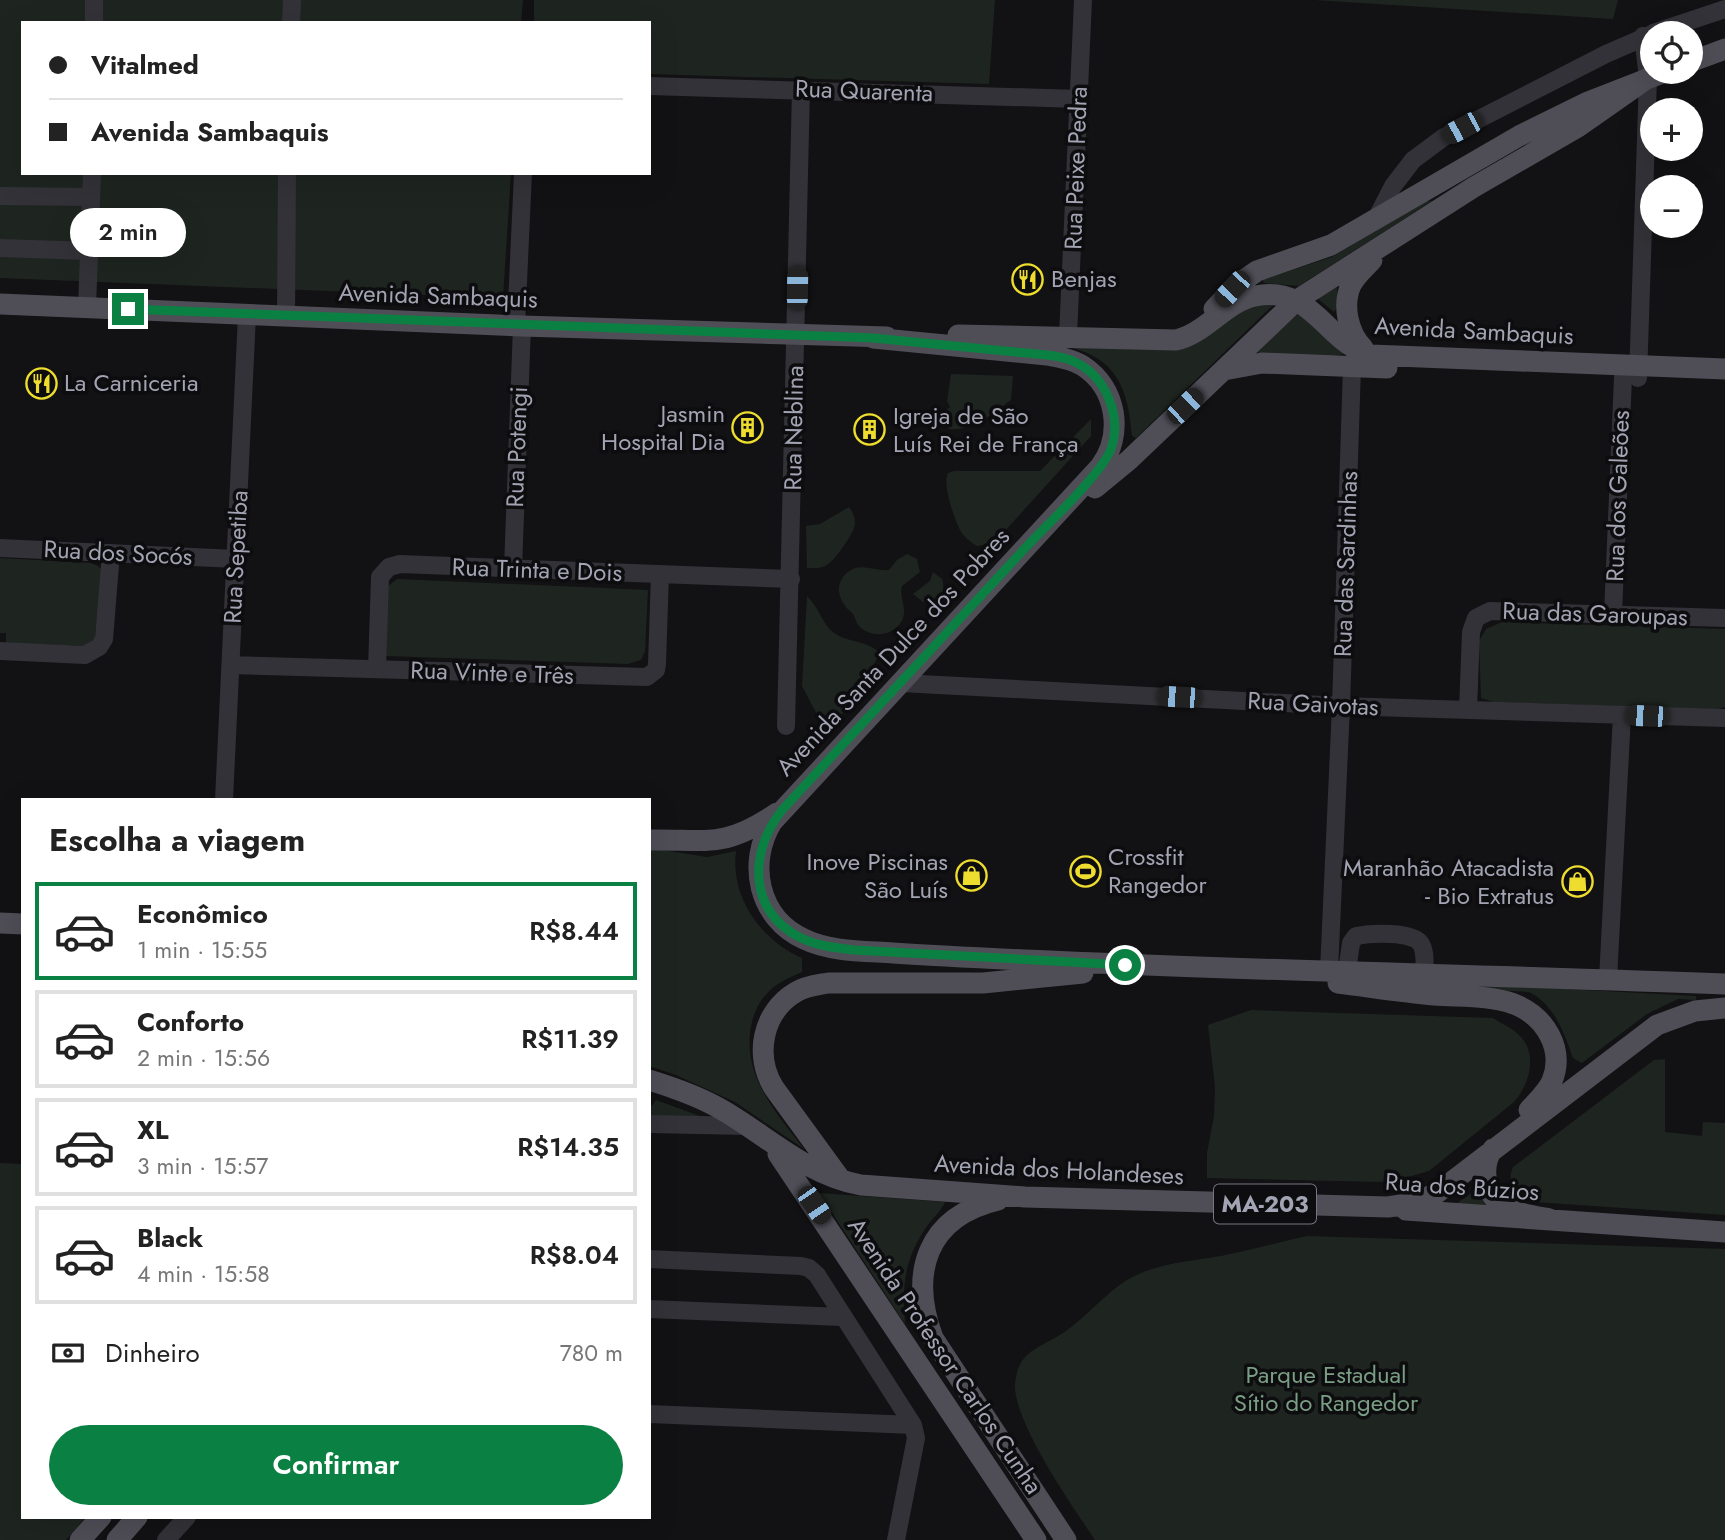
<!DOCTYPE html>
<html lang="pt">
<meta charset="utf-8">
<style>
body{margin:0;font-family:Jost,sans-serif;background:#f2f2f2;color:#222;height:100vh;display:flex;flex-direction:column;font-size:26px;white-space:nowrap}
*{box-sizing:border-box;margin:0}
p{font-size:23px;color:#767676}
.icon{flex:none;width:38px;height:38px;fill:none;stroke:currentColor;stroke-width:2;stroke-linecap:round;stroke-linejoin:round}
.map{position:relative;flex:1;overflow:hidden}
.panel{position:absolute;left:21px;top:798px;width:630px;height:721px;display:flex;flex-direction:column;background:#fff;border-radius:0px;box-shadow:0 7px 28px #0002}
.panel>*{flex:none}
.guide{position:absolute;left:21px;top:21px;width:630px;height:154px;border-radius:0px;box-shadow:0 7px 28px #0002;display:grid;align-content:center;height:154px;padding:0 28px;background:#fff}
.buttons{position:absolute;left:1640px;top:21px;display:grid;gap:14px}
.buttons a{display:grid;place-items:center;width:63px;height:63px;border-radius:50%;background:#fff;box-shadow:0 7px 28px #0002;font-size:35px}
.end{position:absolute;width:32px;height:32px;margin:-16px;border:9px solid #0b8043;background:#fff;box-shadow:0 0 0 4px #fff}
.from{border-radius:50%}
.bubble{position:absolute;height:49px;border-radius:24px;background:#fff;box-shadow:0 7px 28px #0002;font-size:23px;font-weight:600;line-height:49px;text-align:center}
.car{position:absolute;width:21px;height:42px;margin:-21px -10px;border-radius:9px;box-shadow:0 0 5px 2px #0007;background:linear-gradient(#222 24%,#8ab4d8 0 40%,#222 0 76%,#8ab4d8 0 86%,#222 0)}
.guide b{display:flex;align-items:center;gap:24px;height:66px;font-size:26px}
.guide b+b{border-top:2px solid #e0e0e0}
.guide i{width:18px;height:18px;background:#222}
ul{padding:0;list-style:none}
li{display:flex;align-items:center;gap:21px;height:98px;margin:0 14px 10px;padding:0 14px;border:4px solid #e0e0e0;border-radius:0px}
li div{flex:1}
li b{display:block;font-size:26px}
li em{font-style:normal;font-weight:600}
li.active{border-color:#0b8043}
li>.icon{width:63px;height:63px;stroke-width:1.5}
h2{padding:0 28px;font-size:32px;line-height:84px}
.pay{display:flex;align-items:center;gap:18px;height:77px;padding:0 28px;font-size:26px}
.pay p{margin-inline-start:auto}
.button{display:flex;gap:14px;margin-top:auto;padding:14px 28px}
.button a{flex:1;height:80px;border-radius:42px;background:#0b8043;color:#fff;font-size:28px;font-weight:600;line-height:80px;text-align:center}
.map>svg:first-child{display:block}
.green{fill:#1e2520}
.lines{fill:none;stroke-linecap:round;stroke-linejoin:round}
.minor{stroke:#333238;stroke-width:18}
.major{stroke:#4f4e57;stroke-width:21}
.route{stroke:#0b8043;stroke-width:9}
.labels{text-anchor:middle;stroke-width:7;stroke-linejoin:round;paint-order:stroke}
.shield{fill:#0d0c0e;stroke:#767682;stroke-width:2}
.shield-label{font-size:23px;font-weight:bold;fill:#a3a4b3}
.street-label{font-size:24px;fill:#a3a4b3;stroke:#0d0c0e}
.poi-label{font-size:24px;fill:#a3a4b3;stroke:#0d0c0e;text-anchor:start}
.park-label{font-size:24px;fill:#7a9e85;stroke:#0d0c0e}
</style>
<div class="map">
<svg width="1725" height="1540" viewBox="0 0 1725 1540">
<rect width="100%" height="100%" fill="#121113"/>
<path class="green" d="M0 0H523L521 23H23V173H511L503 298 0 278Z
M534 0H995L989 84 649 74V23H534Z
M1314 0H1618L1613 19Z
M1425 201H1432L1299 286 1264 283 1262 280 1332 257Z
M1337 287V308L1334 312 1317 298Z
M1267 304 1273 305 1136 438 1132 436C1128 389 1117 358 1068 347L1175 350 1249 306Z
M1300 312 1345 352 1344 354 1326 357 1259 354 1257 351Z
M951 374 1013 376 1011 400C993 413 973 431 949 429L945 424V411L950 407 947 401Z
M1091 419V436L994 543 977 546C970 542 964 537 960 530 954 518 942 484 948 473L954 471H1040Z
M849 507C853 513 857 520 854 528 852 535 835 560 828 564 822 569 814 568 807 568L806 526 820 524Z
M907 554 917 559 920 572 902 586C899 598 907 607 903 618 897 635 874 639 861 628 856 624 856 619 853 614 852 612 847 609 846 607 835 594 837 578 851 570 862 563 877 572 889 570L897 560Z
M0 558 91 563 98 566 102 570 95 637 87 646 6 643V633H0Z
M933 572 942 579C947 593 938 604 923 602L913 594 930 581Z
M397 579 648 590 645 651 641 660 628 664 385 656 388 586Z
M807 596C819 607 822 624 834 633 849 643 866 640 880 653L870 671 862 694 823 733V726L802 686Z
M1502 622 1725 629V707L1718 709 1494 702 1481 698 1479 641 1486 629Z
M649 848 707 857 736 851C730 897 761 940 802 958V972C778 982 761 992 753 1018 738 1071 774 1110 804 1149L735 1102 676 1075 649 1066Z
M1451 983 1696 996V1000L1678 999 1647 1014 1582 1063 1573 1058C1564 1033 1555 1005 1529 992L1450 988Z
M1251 1010 1493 1018C1502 1024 1514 1029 1521 1037 1538 1056 1529 1085 1514 1102L1429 1171 1401 1179 1381 1182 1207 1178V1153L1214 1116 1215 1087 1208 1025Z
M1665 1059V1132L1702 1136 1703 1122 1725 1123V1215L1522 1201C1513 1190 1507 1181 1513 1167L1654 1060Z
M656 1100 708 1119 650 1117V1108Z
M0 1163 23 1164V1517H86L66 1540H0Z
M1480 1187 1489 1212 1456 1204Z
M819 1193 945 1202C941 1212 931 1219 925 1229 904 1261 902 1286 905 1324Z
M1307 1236 1725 1249V1540H1095C1073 1507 1014 1423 1015 1385 1017 1349 1042 1348 1066 1331 1087 1316 1106 1293 1127 1280 1161 1260 1198 1262 1235 1253 1259 1248 1283 1241 1307 1236Z"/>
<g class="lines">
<path class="minor" d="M94 23V0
M291 23 292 2
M1653 33 1725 9
M649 86 1079 99
M0 196 91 197
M1375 221 1393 186 1413 160 1444 137 1606 54 1652 34
M0 248 89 251
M87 308 92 173
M286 316 287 173
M516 326 523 173
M1068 336 1083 0
M1638 378 1648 78 1643 36
M0 548 236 559
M513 569 522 326
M1613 614 1623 377
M0 651 85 655 99 647 104 639 111 553
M231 665 647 677 656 670 657 664 660 574
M377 669 380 577 389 567 400 564 791 579
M901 683 1341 706 1725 718
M1468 710 1471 632 1476 618 1490 611 1725 618
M786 726 801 89
M224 800 247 315
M1329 971 1341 706 1352 367
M1347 971 1351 943 1356 936C1371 933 1413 931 1421 944 1426 952 1424 964 1425 973
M1608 979 1622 715
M649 1124 748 1126
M649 1259 801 1266 809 1268 817 1275 913 1425 916 1438 896 1540
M649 1309 842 1317
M649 1414 913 1425
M166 1540 187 1517"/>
<path class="major" d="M1690 62 1725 49
M0 304 522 326 887 337
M1214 309 1238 284 1257 271 1331 245 1519 136 1588 102 1665 72
M958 335 1176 340C1205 334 1225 302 1255 296 1313 284 1326 344 1371 355L1725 369
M873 338 1047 355C1059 357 1072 359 1083 366 1117 388 1124 435 1100 467L772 822C747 863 758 918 804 939 831 952 864 951 893 953 937 956 982 958 1026 960 1259 971 1492 975 1725 984
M1363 348C1348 333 1342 305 1351 285 1356 275 1365 268 1372 260
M1224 370 1262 363 1387 368
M1095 488 1129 460 1297 300 1474 187 1578 127 1648 78
M649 840C709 839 723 849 777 813
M0 923 23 924
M1338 983C1370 987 1402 992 1434 995 1460 997 1489 995 1514 1004 1545 1016 1565 1049 1552 1081 1547 1092 1537 1101 1529 1110
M649 1080C675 1088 701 1097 724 1111 770 1138 807 1175 861 1185L1025 1197 1388 1207 1414 1203 1437 1193 1657 1025 1695 1011 1725 1008
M1493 1149C1487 1157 1485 1166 1486 1176 1489 1211 1522 1214 1550 1219
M778 1154 1036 1540
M841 1180 774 1088C754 1056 762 1012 796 992 806 986 817 985 828 983H983L1083 973
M998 1200C926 1217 909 1273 933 1338L1066 1540
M1406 1210 1725 1232
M80 1540 101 1517
M117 1540 137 1517"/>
</g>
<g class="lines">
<path class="route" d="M128 309 873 338 1047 355C1057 356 1068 358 1077 363 1107 378 1122 418 1111 449 1102 473 1048 524 1028 545 947 633 865 721 783 809 749 850 747 912 801 938 818 946 836 948 854 950L1125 965"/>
</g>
<defs>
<symbol id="restaurant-ring" viewBox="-11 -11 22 22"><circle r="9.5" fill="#0d0c0e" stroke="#eedd2e" stroke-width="1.5"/><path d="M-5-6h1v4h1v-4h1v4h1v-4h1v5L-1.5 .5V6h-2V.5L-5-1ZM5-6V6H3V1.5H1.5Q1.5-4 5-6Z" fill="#eedd2e"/></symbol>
<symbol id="building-ring" viewBox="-11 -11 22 22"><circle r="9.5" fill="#0d0c0e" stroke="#eedd2e" stroke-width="1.5"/><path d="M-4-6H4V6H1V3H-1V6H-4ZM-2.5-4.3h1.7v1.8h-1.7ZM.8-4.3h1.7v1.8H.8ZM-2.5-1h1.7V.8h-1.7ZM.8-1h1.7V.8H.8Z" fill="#eedd2e"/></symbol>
<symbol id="stadium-ring" viewBox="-11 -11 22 22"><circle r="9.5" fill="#0d0c0e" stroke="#eedd2e" stroke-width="1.5"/><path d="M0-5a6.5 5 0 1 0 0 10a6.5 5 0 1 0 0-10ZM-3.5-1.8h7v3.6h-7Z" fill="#eedd2e"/></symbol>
<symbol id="shop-ring" viewBox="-11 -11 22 22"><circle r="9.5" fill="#0d0c0e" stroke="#eedd2e" stroke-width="1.5"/><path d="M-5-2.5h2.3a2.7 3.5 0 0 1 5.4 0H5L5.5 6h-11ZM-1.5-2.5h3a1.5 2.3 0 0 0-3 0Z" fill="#eedd2e"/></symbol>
</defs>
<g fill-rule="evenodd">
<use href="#restaurant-ring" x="1010" y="262" width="35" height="35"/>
<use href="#restaurant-ring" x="24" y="366" width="35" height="35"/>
<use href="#building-ring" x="730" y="410" width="35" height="35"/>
<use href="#building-ring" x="852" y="412" width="35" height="35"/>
<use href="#stadium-ring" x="1068" y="854" width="35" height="35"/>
<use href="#shop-ring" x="954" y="858" width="35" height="35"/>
<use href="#shop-ring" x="1560" y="864" width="35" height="35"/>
</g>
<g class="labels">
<rect class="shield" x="1214" y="1184.5" width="102" height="39" rx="5"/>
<g class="shield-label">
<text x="1265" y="1212">MA-203</text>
</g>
<g class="street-label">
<text transform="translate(864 91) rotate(2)" y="8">Rua Quarenta</text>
<text transform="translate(1076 168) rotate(-88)" y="8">Rua Peixe Pedra</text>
<text transform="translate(438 296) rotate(2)" y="8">Avenida Sambaquis</text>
<text transform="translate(1474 331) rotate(3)" y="8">Avenida Sambaquis</text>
<text transform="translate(794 428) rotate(-89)" y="8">Rua Neblina</text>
<text transform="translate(517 447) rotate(-88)" y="8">Rua Potengi</text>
<text transform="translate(1618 496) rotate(-88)" y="8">Rua dos Galeões</text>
<text transform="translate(118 553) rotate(3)" y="8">Rua dos Socós</text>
<text transform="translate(236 557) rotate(-87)" y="8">Rua Sepetiba</text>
<text transform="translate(1346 564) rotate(-88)" y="8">Rua das Sardinhas</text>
<text transform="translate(537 570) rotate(2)" y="8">Rua Trinta e Dois</text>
<text transform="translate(1595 614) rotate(2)" y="8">Rua das Garoupas</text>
<text transform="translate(893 652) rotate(-47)" y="8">Avenida Santa Dulce dos Pobres</text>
<text transform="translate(492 673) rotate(2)" y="8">Rua Vinte e Três</text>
<text transform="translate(1313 704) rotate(3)" y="8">Rua Gaivotas</text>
<text transform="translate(1059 1170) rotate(3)" y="8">Avenida dos Holandeses</text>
<text transform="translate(1462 1187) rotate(4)" y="8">Rua dos Búzios</text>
<text transform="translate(945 1356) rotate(56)" y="8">Avenida Professor Carlos Cunha</text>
</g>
<g class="poi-label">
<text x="1051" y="287">Benjas</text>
<text x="64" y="391">La Carniceria</text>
<text x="725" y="422" text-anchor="end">Jasmin<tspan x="725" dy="28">Hospital Dia</tspan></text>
<text x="893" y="424">Igreja de São<tspan x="893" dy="28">Luís Rei de França</tspan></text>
<text x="1108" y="865">Crossfit<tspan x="1108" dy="28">Rangedor</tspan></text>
<text x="948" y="870" text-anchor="end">Inove Piscinas<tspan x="948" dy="28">São Luís</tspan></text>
<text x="1554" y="876" text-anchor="end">Maranhão Atacadista<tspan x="1554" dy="28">- Bio Extratus</tspan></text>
</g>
<g class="park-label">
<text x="1326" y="1383">Parque Estadual<tspan x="1326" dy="28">Sítio do Rangedor</tspan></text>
</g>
</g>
</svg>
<div class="buttons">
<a><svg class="icon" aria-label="locate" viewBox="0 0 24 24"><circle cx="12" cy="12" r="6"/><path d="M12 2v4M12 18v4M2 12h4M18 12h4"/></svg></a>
<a>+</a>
<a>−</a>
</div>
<i class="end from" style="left:1125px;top:965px"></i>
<i class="end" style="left:128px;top:309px"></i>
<div class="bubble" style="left:70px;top:208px;width:116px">2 min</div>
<i class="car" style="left:1462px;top:128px;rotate:242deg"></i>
<i class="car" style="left:797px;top:288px;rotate:1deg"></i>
<i class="car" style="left:1232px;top:289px;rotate:223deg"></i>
<i class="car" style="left:1185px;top:406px;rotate:46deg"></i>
<i class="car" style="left:1179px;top:697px;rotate:273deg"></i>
<i class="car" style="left:1647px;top:716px;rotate:272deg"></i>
<i class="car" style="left:814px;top:1205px;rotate:146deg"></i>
<div class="guide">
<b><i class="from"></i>Vitalmed</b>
<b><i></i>Avenida Sambaquis</b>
</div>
<section class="panel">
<h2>Escolha a viagem</h2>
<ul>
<li class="active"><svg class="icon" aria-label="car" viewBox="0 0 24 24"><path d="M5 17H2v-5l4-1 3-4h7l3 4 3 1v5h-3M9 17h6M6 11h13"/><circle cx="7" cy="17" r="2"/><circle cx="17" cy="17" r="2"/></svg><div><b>Econômico</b><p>1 min · 15:55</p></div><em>R$8.44</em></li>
<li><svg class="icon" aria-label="car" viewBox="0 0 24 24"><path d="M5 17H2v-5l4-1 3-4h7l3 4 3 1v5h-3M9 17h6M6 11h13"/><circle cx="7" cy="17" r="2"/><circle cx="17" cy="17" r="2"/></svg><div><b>Conforto</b><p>2 min · 15:56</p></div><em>R$11.39</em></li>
<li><svg class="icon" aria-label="car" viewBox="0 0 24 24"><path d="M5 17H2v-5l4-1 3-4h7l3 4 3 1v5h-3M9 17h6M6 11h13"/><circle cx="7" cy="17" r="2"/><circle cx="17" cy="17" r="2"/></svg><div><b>XL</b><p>3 min · 15:57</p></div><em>R$14.35</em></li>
<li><svg class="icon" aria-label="car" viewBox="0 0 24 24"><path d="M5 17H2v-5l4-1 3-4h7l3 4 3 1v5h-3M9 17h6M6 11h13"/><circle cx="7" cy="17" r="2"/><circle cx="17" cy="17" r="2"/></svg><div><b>Black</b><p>4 min · 15:58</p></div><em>R$8.04</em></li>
</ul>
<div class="pay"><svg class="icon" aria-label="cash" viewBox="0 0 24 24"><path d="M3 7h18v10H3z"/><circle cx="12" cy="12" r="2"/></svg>Dinheiro<p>780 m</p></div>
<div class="button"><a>Confirmar</a></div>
</section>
</div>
